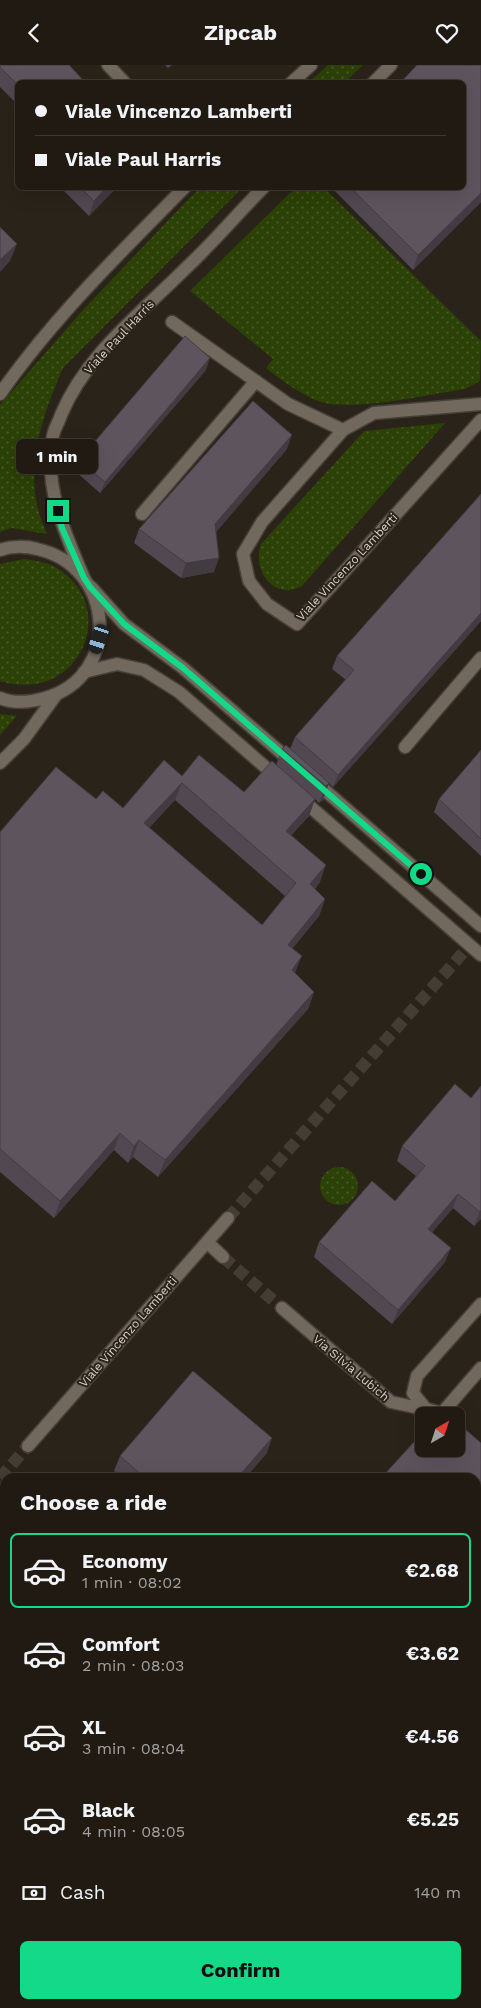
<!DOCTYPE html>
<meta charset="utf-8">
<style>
body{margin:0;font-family:"Work Sans",sans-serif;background:#28231c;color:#f1f3f6;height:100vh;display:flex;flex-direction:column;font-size:19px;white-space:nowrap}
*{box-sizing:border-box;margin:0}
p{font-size:16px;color:#a2a1a0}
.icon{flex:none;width:28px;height:28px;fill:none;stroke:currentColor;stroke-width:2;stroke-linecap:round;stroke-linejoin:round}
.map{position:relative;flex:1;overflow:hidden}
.details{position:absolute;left:0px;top:1408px;width:481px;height:536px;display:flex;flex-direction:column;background:#201a13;border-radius:15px 15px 0 0;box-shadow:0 5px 20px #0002,0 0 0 1px #3d3833}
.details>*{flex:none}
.top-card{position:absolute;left:15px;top:15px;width:451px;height:110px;border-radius:8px;box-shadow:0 5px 20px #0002,0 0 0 1px #3d3833;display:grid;align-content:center;height:110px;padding:0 20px;background:#201a13}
.needle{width:32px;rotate:39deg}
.buttons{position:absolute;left:415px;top:1342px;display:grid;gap:10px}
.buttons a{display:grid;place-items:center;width:50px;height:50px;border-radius:8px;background:#201a13;box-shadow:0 5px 20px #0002,0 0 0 1px #3d3833;font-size:25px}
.end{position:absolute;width:22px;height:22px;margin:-11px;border:6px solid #14d989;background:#111;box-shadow:0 0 0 2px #111}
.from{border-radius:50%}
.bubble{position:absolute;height:35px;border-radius:8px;background:#201a13;box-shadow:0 5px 20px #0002,0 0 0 1px #3d3833;font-size:16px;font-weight:700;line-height:35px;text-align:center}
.car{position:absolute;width:15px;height:30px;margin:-15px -8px;border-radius:6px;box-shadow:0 0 4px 1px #0007;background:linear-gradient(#222 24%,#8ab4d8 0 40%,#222 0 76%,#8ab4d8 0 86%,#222 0)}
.top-card b{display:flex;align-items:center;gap:18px;height:48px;font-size:19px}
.top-card b+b{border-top:1px solid #3d3833}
.top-card i{width:12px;height:12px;background:#f1f3f6}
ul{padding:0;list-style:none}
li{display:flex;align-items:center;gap:15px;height:75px;margin:0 10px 8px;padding:0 10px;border:2px solid transparent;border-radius:8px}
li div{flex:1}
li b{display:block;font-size:19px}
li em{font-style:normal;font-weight:700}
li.current{border-color:#14d989}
li>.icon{width:45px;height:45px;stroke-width:1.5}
h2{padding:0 20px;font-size:22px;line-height:60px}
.pay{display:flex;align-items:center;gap:12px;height:55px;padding:0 20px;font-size:19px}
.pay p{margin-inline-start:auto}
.action{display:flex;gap:10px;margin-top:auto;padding:10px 20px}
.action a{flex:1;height:58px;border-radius:8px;background:#14d989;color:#111;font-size:20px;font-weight:700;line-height:58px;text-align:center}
header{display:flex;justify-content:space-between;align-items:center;height:65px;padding:0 20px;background:#201a13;font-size:22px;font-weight:700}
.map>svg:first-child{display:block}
.green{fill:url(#green-dots)}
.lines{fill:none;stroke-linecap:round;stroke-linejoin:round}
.minor-tunnel{stroke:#443d34;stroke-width:12;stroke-dasharray:12 6;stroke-linecap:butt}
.service-casing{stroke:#454038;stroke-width:15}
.minor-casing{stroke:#454038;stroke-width:15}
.tertiary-casing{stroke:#454038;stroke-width:15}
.service{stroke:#71695d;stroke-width:12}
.minor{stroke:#71695d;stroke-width:12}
.tertiary{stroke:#71695d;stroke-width:12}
.wall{fill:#514851;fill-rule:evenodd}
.shaded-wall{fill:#423b42}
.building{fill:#5e545e;stroke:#423b42;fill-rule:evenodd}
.route{stroke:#14d989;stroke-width:6}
.labels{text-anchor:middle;stroke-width:4;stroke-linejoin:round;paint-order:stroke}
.street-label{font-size:12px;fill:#d8d3cd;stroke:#2a2319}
</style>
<header><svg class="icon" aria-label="back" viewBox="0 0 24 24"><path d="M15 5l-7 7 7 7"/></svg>Zipcab<svg class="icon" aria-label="heart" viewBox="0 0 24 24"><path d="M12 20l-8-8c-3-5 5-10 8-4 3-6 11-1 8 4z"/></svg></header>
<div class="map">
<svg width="481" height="1943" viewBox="0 0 481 1943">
<defs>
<pattern id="green-dots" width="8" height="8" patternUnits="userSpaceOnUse" patternTransform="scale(1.25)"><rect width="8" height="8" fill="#2b4105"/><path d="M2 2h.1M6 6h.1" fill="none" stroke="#495c28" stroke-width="1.8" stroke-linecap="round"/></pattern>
</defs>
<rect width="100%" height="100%" fill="#2a2319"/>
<path class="green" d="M328 0H363L345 17H309Z
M296 122 324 123 481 276 480 316 465 324C430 329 349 348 318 336 299 328 282 316 266 303L273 294 190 226Z
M199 123H242L63 303C44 347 26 396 38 444 40 453 44 461 47 469L11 463 0 467V340L82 246Z
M445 358 302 521C297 523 290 526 286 525 264 524 254 497 261 479L364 366Z
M24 494C37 496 49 497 60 505 120 545 78 640 0 616V499Z
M0 649 17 651 0 670Z
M320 1121a19 19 0 1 1 38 0a19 19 0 1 1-38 0Z"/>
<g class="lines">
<path class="minor-tunnel" d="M228 1153 470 880
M223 1192 282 1243
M0 1413 28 1381"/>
<defs>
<path id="service" d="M172 257 288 339 343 365
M142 449 256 316
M405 682 481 593"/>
<path id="minor" d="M108 0 125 18
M481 339 374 348 343 365 262 457 243 489 249 516 267 539 297 559 481 355
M91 522 124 559 183 603 294 699
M84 607 117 599 144 605 179 627 279 714
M313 715 481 861
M299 732 481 890
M207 1177 223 1192
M481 1239 417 1311 413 1328 426 1344 442 1348 481 1303
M282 1243 391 1337 428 1345
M28 1381 228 1153"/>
<path id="tertiary" d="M291 18 311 0
M373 18 391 0
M0 329C53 253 120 188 185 122
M0 485C11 481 26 481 37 484 115 501 123 611 45 633 31 637 14 639 0 633
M84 513C65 469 43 420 53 371 54 364 59 357 61 350 86 290 140 249 185 204 213 178 237 149 264 122
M0 698 24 674 56 630"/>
</defs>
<use href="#service" class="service-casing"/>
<use href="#minor" class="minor-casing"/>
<use href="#tertiary" class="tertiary-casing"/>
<use href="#service" class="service"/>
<use href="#minor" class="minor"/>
<use href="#tertiary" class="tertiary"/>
</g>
<path class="wall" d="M0 0 18 18V40L0 22Z
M165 0H172L168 3Z
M481 0V137L413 205 331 122H464Z
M60 122H117L89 151Z
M206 305 100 428 75 406 79 395Z
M287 384 216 467 214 507 181 513 134 478 139 464Z
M481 429V556L333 722 329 718 323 735 319 738 315 734 309 751 291 770 320 817 315 824 325 834 319 851 292 884 295 908 314 927 308 944 158 1112 133 1092 128 1098 114 1085 54 1153 0 1107V767L96 734 123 743 182 711 244 727 276 700 282 684H290L295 672 346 615 332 604 337 591ZM175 735 285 831 262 860 149 763Z
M481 685V791L434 747 439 734Z
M481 1021V1154L474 1161 453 1143 432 1167 445 1197 392 1259 314 1192 319 1177 395 1136 416 1111 397 1096 402 1081 471 1033Z
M481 1378V1584L476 1580V1412Z
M267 1388 246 1412H122L114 1406 120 1391Z
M5 1471V1510L0 1505V1478Z
M5 1556V1697L0 1692V1562Z"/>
<path class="shaded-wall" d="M107 122H117L89 151 94 136Z
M481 128V137L413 205 418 190Z
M17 179 10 196 0 207V195Z
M210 293 206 305 100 428 105 417Z
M292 370 287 384 210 474 215 459Z
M219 493 214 507 181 513 186 498Z
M481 548V556L333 722 338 710Z
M182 718 175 735 137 775 144 758Z
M329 718 323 735 319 738 326 721Z
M315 734 309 751 280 783 286 766Z
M326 800 320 817 304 836 310 819Z
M325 834 319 851 281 897 288 880Z
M302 891 295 908 292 905Z
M314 927 308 944 158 1112 165 1095Z
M120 1068 114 1085 54 1153 60 1136Z
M139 1075 133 1092 128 1098 134 1081Z
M458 1129 453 1143 423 1178 428 1164Z
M481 1145V1154L474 1161 480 1147Z
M451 1183 445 1197 392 1259 398 1245Z
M272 1373 267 1388 246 1412H238Z"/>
<path class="building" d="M0 0H69L86 18H18V20L0 2Z
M417 0H481V128L418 190 350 122H464V18H400Z
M80 122H107L94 136Z
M0 162 17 179 0 195Z
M185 271 210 293 105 417 79 395Z
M253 336 292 370 215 459 219 493 186 498 139 464Z
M481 429V548L338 710 295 672 354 605 337 591Z
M286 680 329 718 326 721 282 684Z
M481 685V774L439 734Z
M199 690 244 727 272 696 315 734 286 766 326 800 310 819 325 834 288 880 302 891 292 905 314 927 165 1095 139 1075 134 1081 120 1068 60 1136 0 1084V767L56 702 96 734 103 726 123 743 164 695 182 711ZM182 718 296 818 262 860 144 758Z
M455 1019 471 1033 481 1021V1145L480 1147 458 1129 428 1164 451 1183 398 1245 319 1177 372 1116 395 1136 425 1101 402 1081Z
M193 1306 272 1373 238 1412H144L120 1391Z
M443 1344 451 1351H437Z
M456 1356 481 1378V1567L476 1563V1412H382L424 1366V1384H456Z
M5 1471V1494L0 1490V1478Z
M5 1556V1672L3 1670 0 1674V1562Z"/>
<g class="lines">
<path class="route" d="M58 446 62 463 84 513 90 522 124 559 183 603 421 809"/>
</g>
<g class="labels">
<g class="street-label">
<text transform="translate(119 272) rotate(-47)" y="4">Viale Paul Harris</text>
<text transform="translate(347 502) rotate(-47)" y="4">Viale Vincenzo Lamberti</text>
<text transform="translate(128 1267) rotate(-49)" y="4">Viale Vincenzo Lamberti</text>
<text transform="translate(351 1303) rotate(40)" y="4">Via Silvia Lubich</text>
</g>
</g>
</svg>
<div class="buttons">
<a><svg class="needle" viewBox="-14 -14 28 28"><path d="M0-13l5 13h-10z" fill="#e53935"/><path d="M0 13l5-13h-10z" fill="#a2a1a0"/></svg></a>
</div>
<i class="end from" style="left:421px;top:809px"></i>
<i class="end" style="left:58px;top:446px"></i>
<div class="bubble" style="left:16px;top:374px;width:82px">1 min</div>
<i class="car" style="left:99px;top:574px;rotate:198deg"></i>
<div class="top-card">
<b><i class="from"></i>Viale Vincenzo Lamberti</b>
<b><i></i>Viale Paul Harris</b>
</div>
<section class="details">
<h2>Choose a ride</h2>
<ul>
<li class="current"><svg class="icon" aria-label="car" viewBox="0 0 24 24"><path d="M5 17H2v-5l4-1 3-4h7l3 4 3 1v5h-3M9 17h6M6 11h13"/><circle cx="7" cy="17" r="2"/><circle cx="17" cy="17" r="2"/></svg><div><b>Economy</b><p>1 min · 08:02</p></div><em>€2.68</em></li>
<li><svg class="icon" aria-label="car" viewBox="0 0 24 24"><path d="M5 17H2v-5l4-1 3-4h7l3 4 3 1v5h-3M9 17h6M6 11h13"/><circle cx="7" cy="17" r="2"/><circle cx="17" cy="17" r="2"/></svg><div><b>Comfort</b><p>2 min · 08:03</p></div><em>€3.62</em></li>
<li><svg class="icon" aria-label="car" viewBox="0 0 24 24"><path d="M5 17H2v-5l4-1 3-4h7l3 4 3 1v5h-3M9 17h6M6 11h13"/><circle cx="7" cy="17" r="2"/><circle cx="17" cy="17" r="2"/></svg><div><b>XL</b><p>3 min · 08:04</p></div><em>€4.56</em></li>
<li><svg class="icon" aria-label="car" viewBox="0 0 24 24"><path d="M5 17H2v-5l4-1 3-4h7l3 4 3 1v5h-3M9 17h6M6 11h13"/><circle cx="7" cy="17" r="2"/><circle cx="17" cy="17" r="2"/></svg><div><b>Black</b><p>4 min · 08:05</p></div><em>€5.25</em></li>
</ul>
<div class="pay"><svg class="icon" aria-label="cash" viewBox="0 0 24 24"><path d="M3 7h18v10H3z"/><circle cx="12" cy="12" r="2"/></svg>Cash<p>140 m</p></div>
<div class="action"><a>Confirm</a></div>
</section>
</div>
